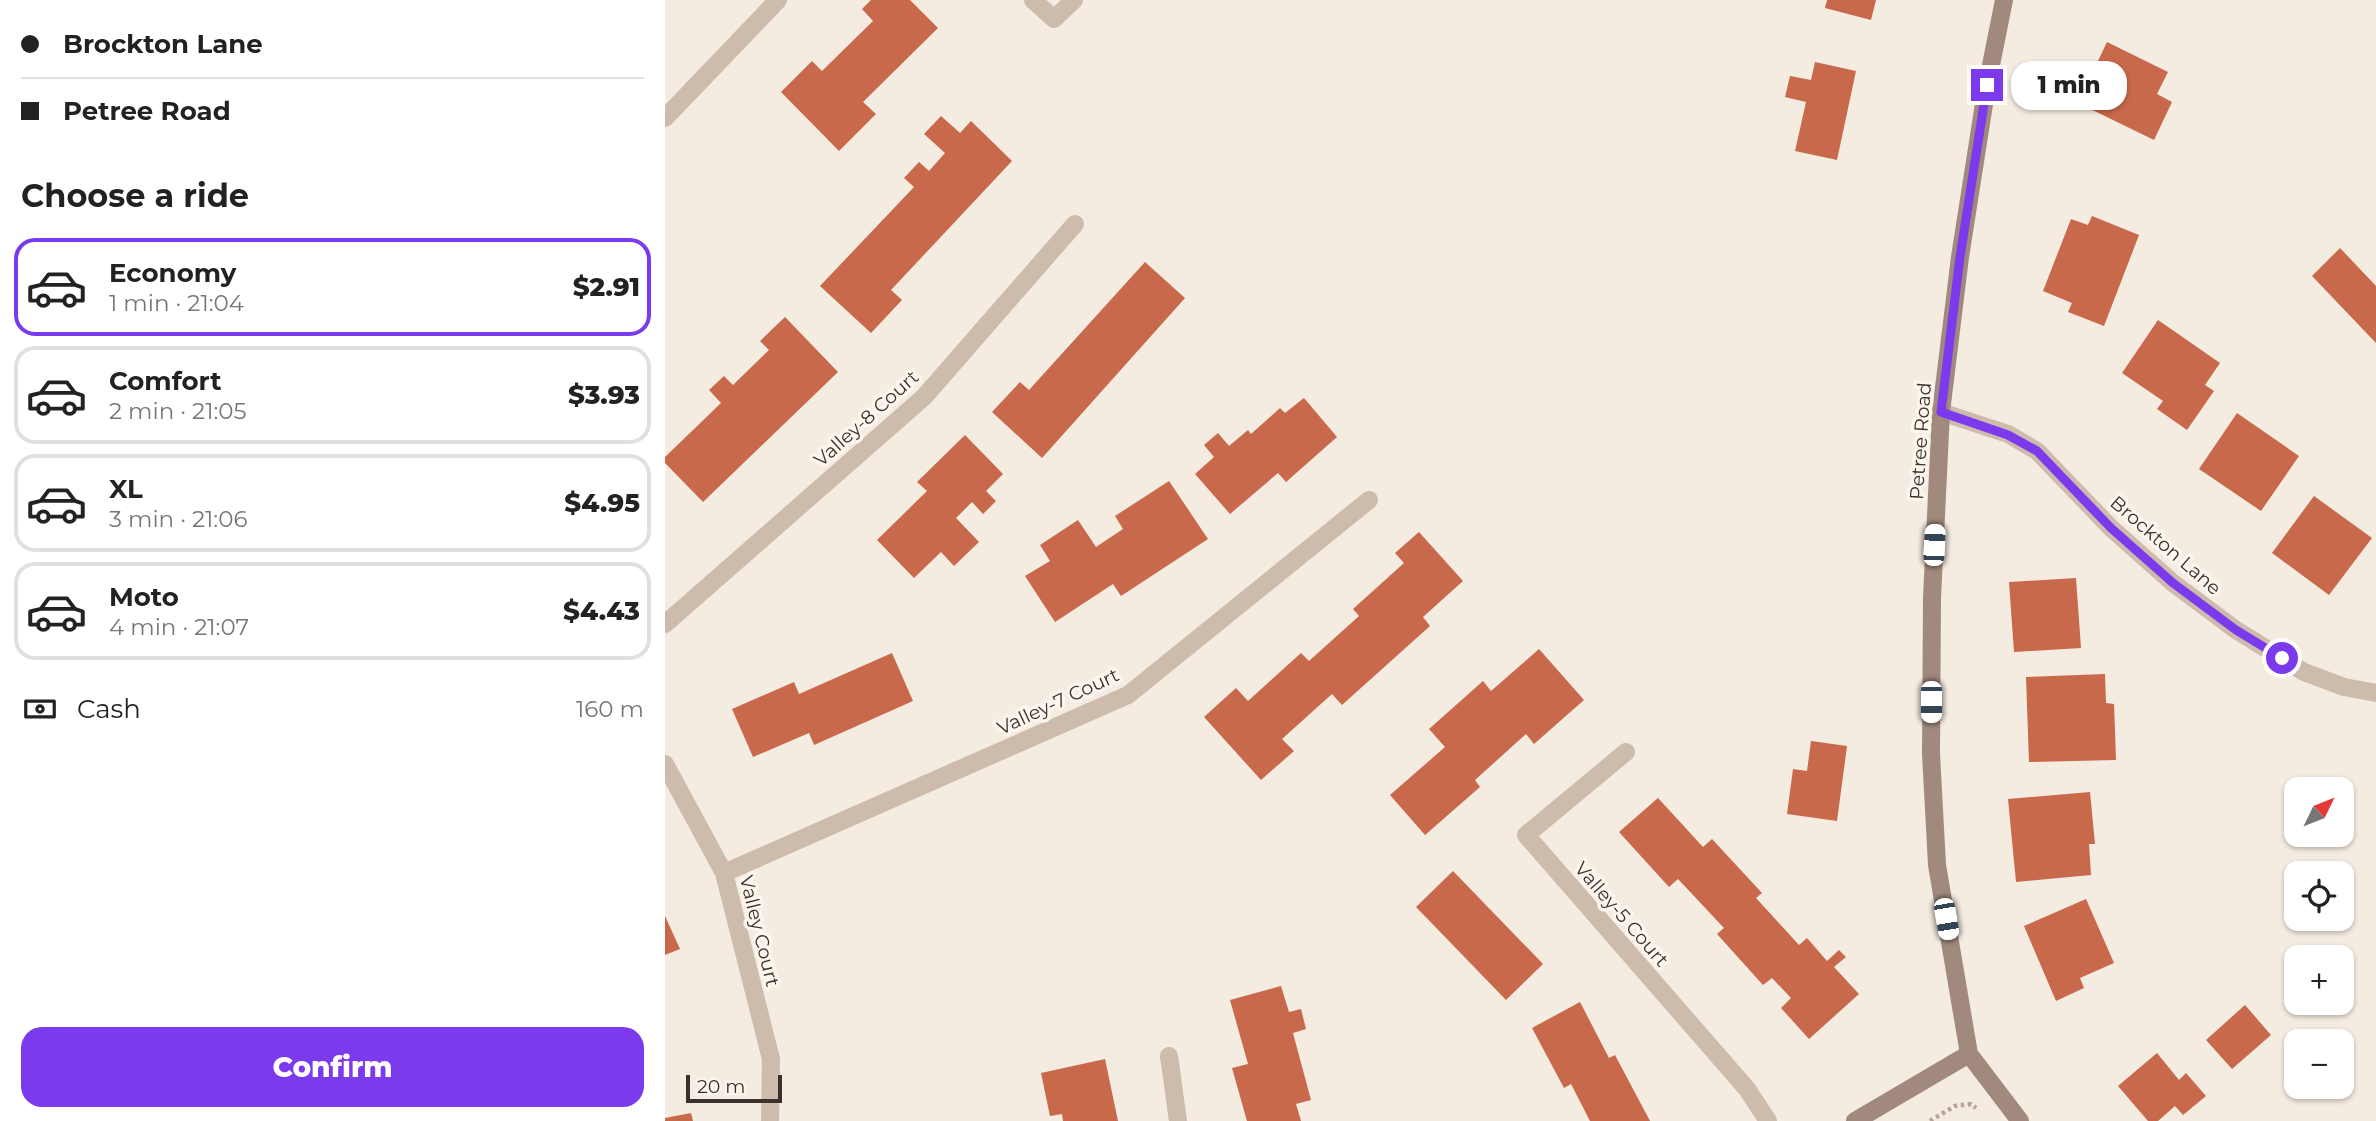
<!DOCTYPE html>
<meta charset="utf-8">
<style>
body{margin:0;font-family:Montserrat,sans-serif;background:#f6f6f6;color:#222;height:100vh;display:flex;flex-direction:column;font-size:26px;white-space:nowrap}
*{box-sizing:border-box;margin:0}
p{font-size:23px;color:#767676}
.icon{flex:none;width:38px;height:38px;fill:none;stroke:currentColor;stroke-width:2;stroke-linecap:round;stroke-linejoin:round}
.map{position:relative;flex:1;overflow:hidden}
.side{display:flex;flex-direction:column;background:#fff;width:665px}
.side>*{flex:none}
.banner{display:grid;align-content:center;height:154px;padding:0 21px;background:#fff}
.needle{width:46px;rotate:47deg}
.buttons{position:absolute;left:1619px;top:777px;display:grid;gap:14px}
.buttons a{display:grid;place-items:center;width:70px;height:70px;border-radius:14px;background:#fff;box-shadow:0 2px 5px #0004;font-size:35px}
.scale{position:absolute;left:21px;bottom:18px;width:96px;box-sizing:border-box;padding-left:7px;border:4px solid #3b302b;border-top:0;font-size:19px;line-height:24px;white-space:nowrap;color:#3b302b;-webkit-text-stroke:5px #fbf5ee;paint-order:stroke}
.end{position:absolute;width:32px;height:32px;margin:-16px;border:9px solid #7c3aed;background:#fff;box-shadow:0 0 0 4px #fff}
.from{border-radius:50%}
.bubble{position:absolute;height:49px;border-radius:21px;background:#fff;box-shadow:0 2px 5px #0004;font-size:23px;font-weight:800;line-height:49px;text-align:center}
.car{position:absolute;width:21px;height:42px;margin:-21px -10px;border-radius:9px;box-shadow:0 0 5px 2px #0007;background:linear-gradient(#fff 24%,#345 0 40%,#fff 0 76%,#345 0 86%,#fff 0)}
.banner b{display:flex;align-items:center;gap:24px;height:66px;font-size:26px}
.banner b+b{border-top:2px solid #e0e0e0}
.banner i{width:18px;height:18px;background:#222}
ul{padding:0;list-style:none}
li{display:flex;align-items:center;gap:21px;height:98px;margin:0 14px 10px;padding:0 7px;border:4px solid #e0e0e0;border-radius:21px}
li div{flex:1}
li b{display:block;font-size:26px}
li em{font-style:normal;font-weight:800}
li.selected{border-color:#7c3aed}
li>.icon{width:63px;height:63px;stroke-width:1.5}
h2{padding:0 21px;font-size:32px;line-height:84px}
.pay{display:flex;align-items:center;gap:18px;height:77px;padding:0 21px;font-size:26px}
.pay p{margin-inline-start:auto}
.primary-button{display:flex;gap:14px;margin-top:auto;padding:14px 21px}
.primary-button a{flex:1;height:80px;border-radius:21px;background:#7c3aed;color:#fff;font-size:28px;font-weight:800;line-height:80px;text-align:center}
main{display:flex;flex:1;min-height:0}
.map>svg:first-child{display:block}
.building{fill:#c8694b}
.lines{fill:none;stroke-linecap:round;stroke-linejoin:round}
.path{stroke:#b9a596;stroke-width:4.5;stroke-dasharray:3.5 3.5;stroke-linecap:butt}
.street{stroke:#cdbbac;stroke-width:18}
.secondary{stroke:#a18a7d;stroke-width:18}
.route{stroke:#7c3aed;stroke-width:9}
.labels{text-anchor:middle;stroke-width:7;stroke-linejoin:round;paint-order:stroke}
.street-label{font-size:19px;fill:#3b302b;stroke:#fbf5ee}
</style>
<main>
<section class="side">
<div class="banner">
<b><i class="from"></i>Brockton Lane</b>
<b><i></i>Petree Road</b>
</div>
<h2>Choose a ride</h2>
<ul>
<li class="selected"><svg class="icon" aria-label="car" viewBox="0 0 24 24"><path d="M5 17H2v-5l4-1 3-4h7l3 4 3 1v5h-3M9 17h6M6 11h13"/><circle cx="7" cy="17" r="2"/><circle cx="17" cy="17" r="2"/></svg><div><b>Economy</b><p>1 min · 21:04</p></div><em>$2.91</em></li>
<li><svg class="icon" aria-label="car" viewBox="0 0 24 24"><path d="M5 17H2v-5l4-1 3-4h7l3 4 3 1v5h-3M9 17h6M6 11h13"/><circle cx="7" cy="17" r="2"/><circle cx="17" cy="17" r="2"/></svg><div><b>Comfort</b><p>2 min · 21:05</p></div><em>$3.93</em></li>
<li><svg class="icon" aria-label="car" viewBox="0 0 24 24"><path d="M5 17H2v-5l4-1 3-4h7l3 4 3 1v5h-3M9 17h6M6 11h13"/><circle cx="7" cy="17" r="2"/><circle cx="17" cy="17" r="2"/></svg><div><b>XL</b><p>3 min · 21:06</p></div><em>$4.95</em></li>
<li><svg class="icon" aria-label="car" viewBox="0 0 24 24"><path d="M5 17H2v-5l4-1 3-4h7l3 4 3 1v5h-3M9 17h6M6 11h13"/><circle cx="7" cy="17" r="2"/><circle cx="17" cy="17" r="2"/></svg><div><b>Moto</b><p>4 min · 21:07</p></div><em>$4.43</em></li>
</ul>
<div class="pay"><svg class="icon" aria-label="cash" viewBox="0 0 24 24"><path d="M3 7h18v10H3z"/><circle cx="12" cy="12" r="2"/></svg>Cash<p>160 m</p></div>
<div class="primary-button"><a>Confirm</a></div>
</section>
<div class="map">
<svg width="1711" height="1121" viewBox="0 0 1711 1121">
<rect width="100%" height="100%" fill="#f4ebe1"/>
<path class="building" d="M206 0H245L273 28 198 102 211 114 174 151 116 92 147 61 157 71 208 21 197 9Z
M1162 0H1211L1206 20 1160 8Z
M1442 42 1503 72 1492 94 1507 102 1489 140 1413 103Z
M1150 62 1191 71 1172 160 1130 151 1141 102 1120 97 1125 76 1146 80Z
M276 116 295 133 306 121 347 161 226 290 237 300 206 333 155 286 249 187 239 178 254 162 264 171 280 153 259 134Z
M1427 216 1474 235 1439 326 1403 312 1407 303 1378 291 1406 219 1423 225Z
M1675 248 1711 286V343L1647 276Z
M480 262 520 298 377 458 327 412 355 382 364 390Z
M120 317 173 372 38 502 0 463V457L56 403 44 390 59 376 68 385 104 350 95 341Z
M1493 320 1555 363 1540 385 1549 391 1522 430 1492 409 1498 401 1457 373Z
M639 398 672 437 621 482 613 473 565 514 530 474 549 457 539 445 553 433 564 446 583 430 586 434 615 408 620 413Z
M1572 413 1634 456 1596 511 1534 469Z
M300 435 338 474 321 491 331 501 318 514 307 502 291 518 314 542 289 566 276 552 249 578 212 540 262 491 252 482Z
M504 481 543 539 456 596 448 584 390 622 360 576 385 561 375 545 413 520 431 547 458 529 450 516Z
M1649 496 1707 538 1664 595 1607 553Z
M754 532 798 581 758 617 765 626 677 705 667 694 617 739 629 751 596 780 539 717 571 688 583 701 636 653 644 661 694 616 688 609 739 563 730 553Z
M1411 578 1416 648 1349 652 1344 582Z
M874 649 919 700 869 744 861 734 810 780 815 787 760 835 725 795 780 747 764 729 818 681 826 691Z
M227 653 248 701 149 745 144 733 88 757 67 709 129 682 134 694Z
M1440 674 1441 703 1449 704 1451 760 1364 762 1361 677Z
M1146 741 1182 746 1172 821 1122 814 1128 769 1142 771Z
M1425 792 1430 844H1424L1426 875 1351 882 1343 799Z
M993 798 1038 847 1047 839 1097 893 1091 898 1134 945 1142 938 1162 961 1174 950 1181 957 1169 967 1194 994 1144 1039 1116 1008 1126 998 1107 978 1098 985 1052 934 1059 928 1013 879 1004 887 954 832Z
M788 871 878 964 841 1000 751 907Z
M1421 899 1449 963 1415 978 1419 988 1391 1001 1359 926Z
M0 916 15 949 0 955Z
M616 986 624 1012 636 1009 641 1029 628 1033 646 1100 631 1104 636 1121H582L567 1068 583 1064 565 1000Z
M915 1002 944 1058 950 1055 985 1121H925L906 1084 899 1088 867 1028Z
M1580 1005 1606 1035 1567 1069 1541 1040Z
M1492 1053 1514 1080 1521 1073 1541 1096 1518 1115 1510 1106 1493 1121H1483L1453 1086Z
M440 1059 453 1121H398L397 1114 385 1116 376 1073Z
M26 1113 28 1121H0V1118Z"/>
<g class="lines">
<path class="path" d="M1265 1121 1290 1106 1306 1104 1311 1108"/>
<path class="street" d="M368 0 389 19 409 0
M0 118 113 0
M1276 412 1343 434 1372 451 1446 528 1508 583 1571 630 1639 672 1679 687 1711 693
M0 624 259 397 410 224
M961 752 861 835 1082 1089 1103 1121
M0 764 59 873 106 1059 105 1121
M59 873 463 695 704 500
M504 1056 513 1121"/>
<path class="secondary" d="M1339 0 1322 85 1295 257 1276 412 1267 598 1266 754 1272 865 1304 1054 1355 1121
M1190 1121 1304 1054"/>
</g>
<g class="lines">
<path class="route" d="M1322 85 1295 257 1276 412 1343 435 1372 451 1446 528 1508 583 1571 630 1617 658"/>
</g>
<g class="labels">
<g class="street-label">
<text transform="translate(201 418) rotate(-42)" y="7">Valley-8 Court</text>
<text transform="translate(1255 441) rotate(-86)" y="7">Petree Road</text>
<text transform="translate(1501 545) rotate(41)" y="7">Brockton Lane</text>
<text transform="translate(393 701) rotate(-25)" y="7">Valley-7 Court</text>
<text transform="translate(957 914) rotate(49)" y="7">Valley-5 Court</text>
<text transform="translate(95 931) rotate(76)" y="7">Valley Court</text>
</g>
</g>
</svg>
<div class="buttons">
<a><svg class="needle" viewBox="-14 -14 28 28"><path d="M0-13l5 13h-10z" fill="#e53935"/><path d="M0 13l5-13h-10z" fill="#767676"/></svg></a>
<a><svg class="icon" aria-label="locate" viewBox="0 0 24 24"><circle cx="12" cy="12" r="6"/><path d="M12 2v4M12 18v4M2 12h4M18 12h4"/></svg></a>
<a>+</a>
<a>−</a>
</div>
<div class="scale">20 m</div>
<i class="end from" style="left:1617px;top:658px"></i>
<i class="end" style="left:1322px;top:85px"></i>
<div class="bubble" style="left:1346px;top:61px;width:116px">1 min</div>
<i class="car" style="left:1269px;top:545px;rotate:3deg"></i>
<i class="car" style="left:1266px;top:702px;rotate:180deg"></i>
<i class="car" style="left:1281px;top:919px;rotate:170deg"></i>
</div>
</main>
